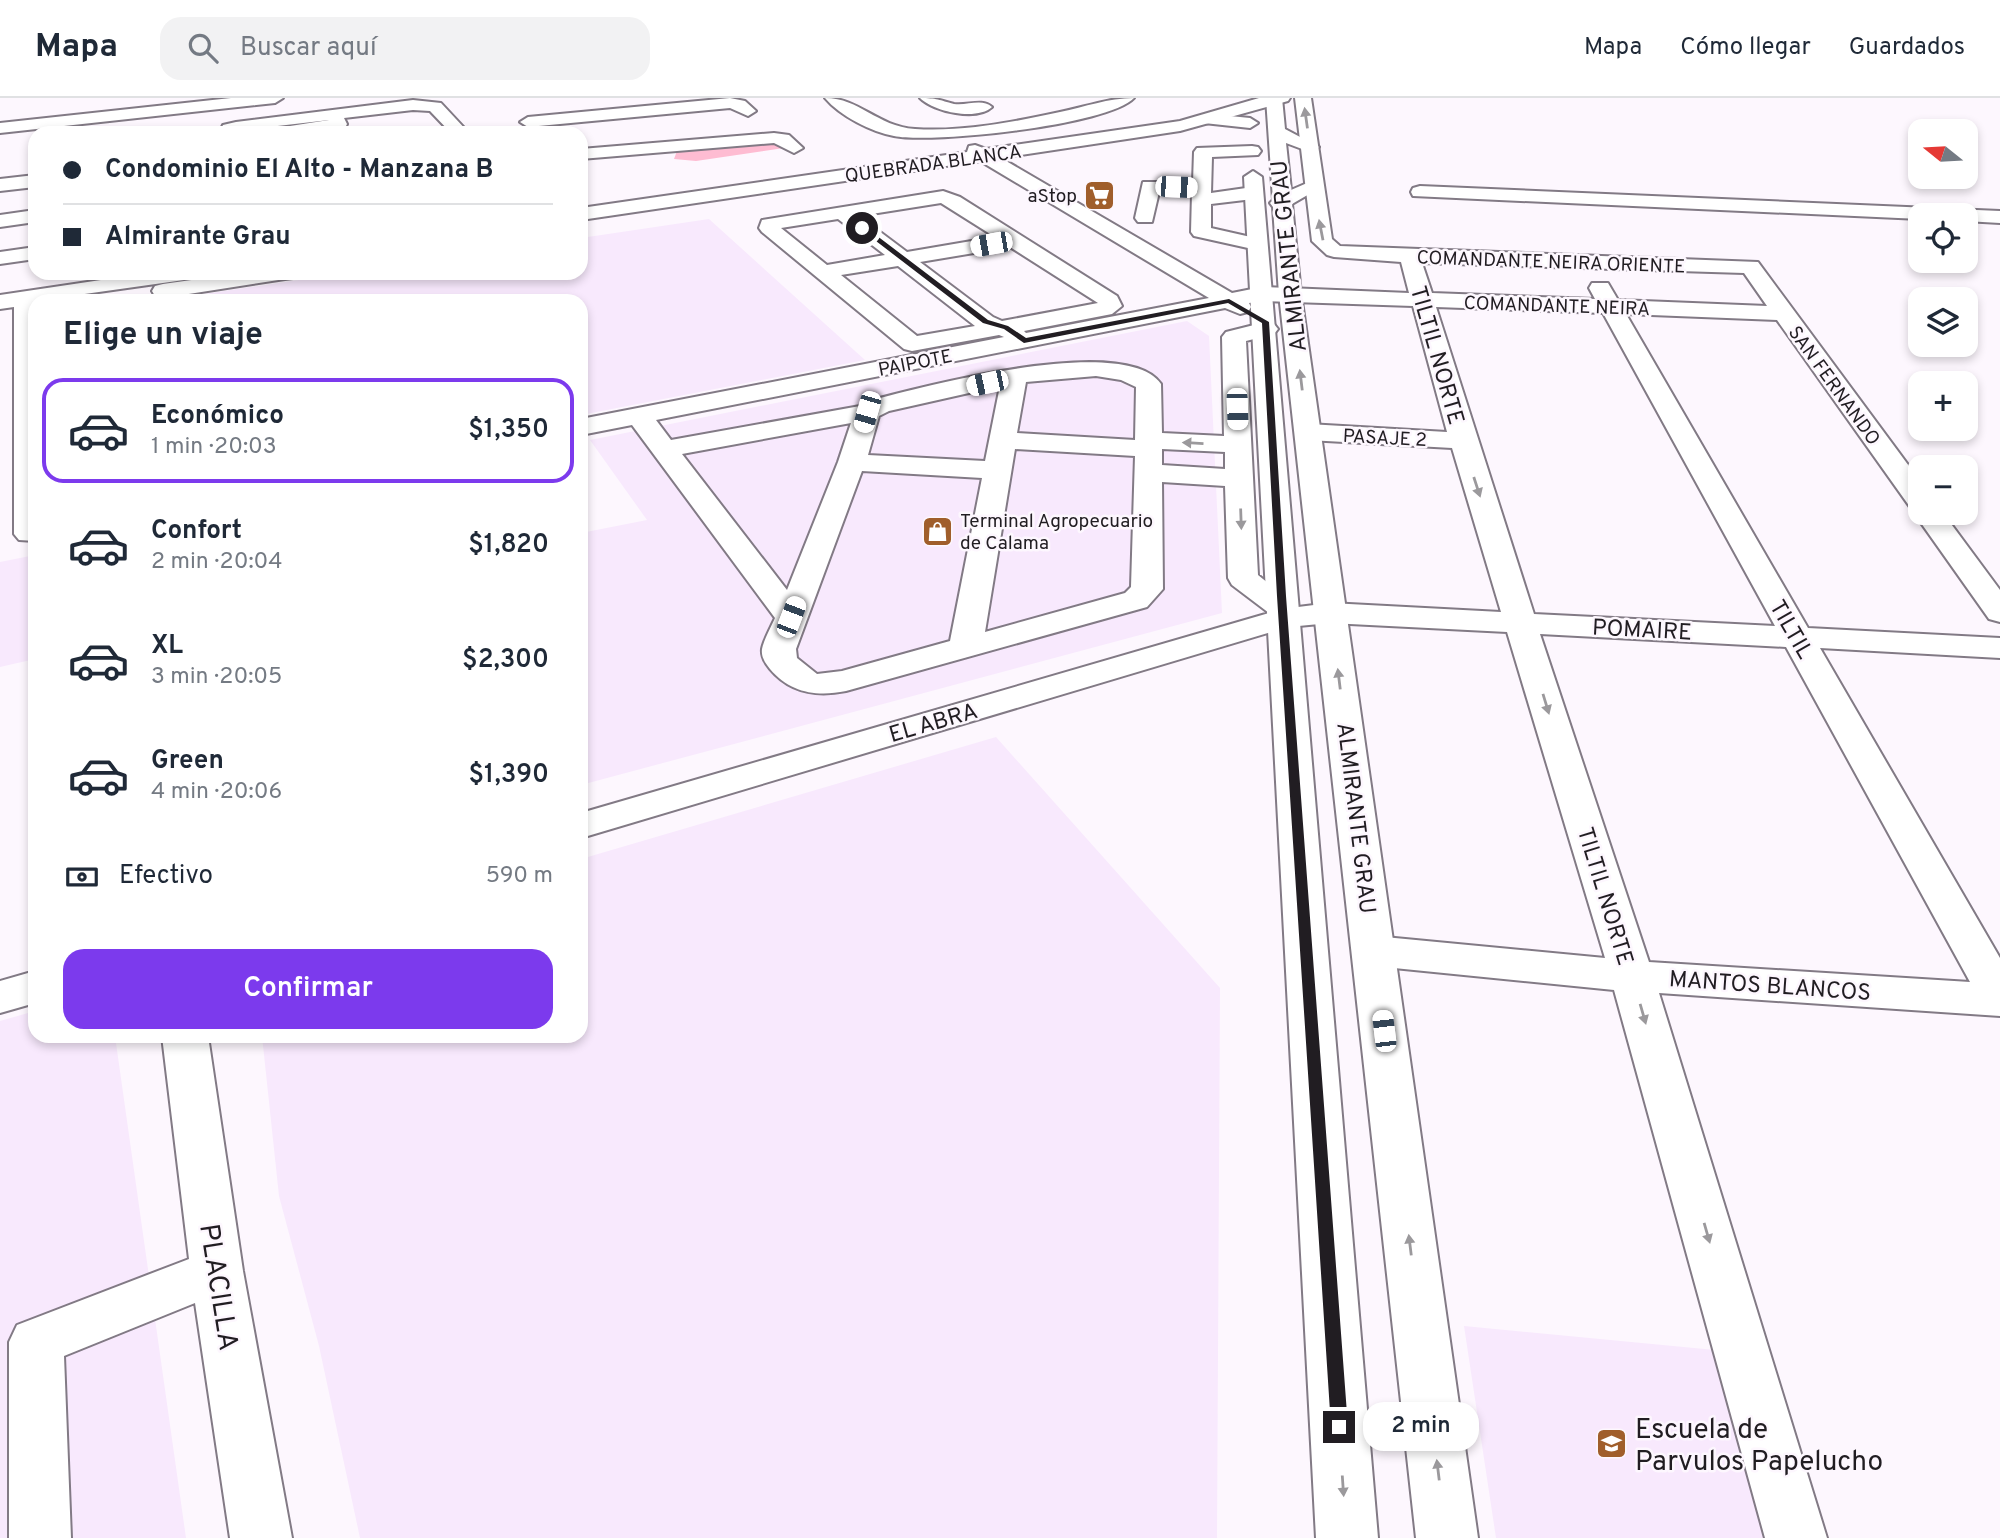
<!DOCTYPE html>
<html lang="es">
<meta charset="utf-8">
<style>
body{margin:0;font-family:Overpass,sans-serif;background:#f2f2f3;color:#1f2937;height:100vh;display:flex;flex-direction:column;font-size:26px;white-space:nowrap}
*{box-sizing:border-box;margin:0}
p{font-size:23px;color:#747a83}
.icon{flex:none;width:38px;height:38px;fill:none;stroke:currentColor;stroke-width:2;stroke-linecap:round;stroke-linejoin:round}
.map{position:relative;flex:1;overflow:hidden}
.sheet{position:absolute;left:28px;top:196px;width:560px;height:749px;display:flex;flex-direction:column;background:#fff;border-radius:21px;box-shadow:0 4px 10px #0003}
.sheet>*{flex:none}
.hud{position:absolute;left:28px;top:28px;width:560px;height:154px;border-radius:21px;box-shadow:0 4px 10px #0003;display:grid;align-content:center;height:154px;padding:0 35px;background:#fff}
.needle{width:46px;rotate:288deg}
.buttons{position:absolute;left:1908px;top:21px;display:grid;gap:14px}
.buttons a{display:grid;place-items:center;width:70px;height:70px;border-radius:14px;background:#fff;box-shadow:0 4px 10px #0003;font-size:35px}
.end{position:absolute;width:32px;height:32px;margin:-16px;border:9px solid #211d22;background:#fff;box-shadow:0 0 0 4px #fff}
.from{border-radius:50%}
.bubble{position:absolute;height:49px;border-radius:21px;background:#fff;box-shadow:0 4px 10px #0003;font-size:23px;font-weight:600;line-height:49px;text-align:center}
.car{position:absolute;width:21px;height:42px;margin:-21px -10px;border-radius:9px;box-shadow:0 0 5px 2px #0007;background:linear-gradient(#fff 24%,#345 0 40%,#fff 0 76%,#345 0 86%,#fff 0)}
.hud b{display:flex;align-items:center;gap:24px;height:66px;font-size:26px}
.hud b+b{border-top:2px solid #e0e1e3}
.hud i{width:18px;height:18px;background:#1f2937}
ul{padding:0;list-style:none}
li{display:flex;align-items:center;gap:21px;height:105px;margin:0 14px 10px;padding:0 21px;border:4px solid transparent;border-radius:21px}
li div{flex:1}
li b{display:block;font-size:26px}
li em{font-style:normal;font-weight:600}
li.current{border-color:#7c3aed}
li>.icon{width:63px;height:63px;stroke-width:1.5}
h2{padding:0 35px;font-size:32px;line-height:84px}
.pay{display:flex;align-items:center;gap:18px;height:77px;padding:0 35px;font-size:26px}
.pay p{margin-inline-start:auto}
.action{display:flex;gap:14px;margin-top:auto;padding:14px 35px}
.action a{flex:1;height:80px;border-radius:21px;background:#7c3aed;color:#fff;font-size:28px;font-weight:600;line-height:80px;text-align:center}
header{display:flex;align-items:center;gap:42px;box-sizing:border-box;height:98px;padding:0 35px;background:#fff;border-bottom:2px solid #e0e1e3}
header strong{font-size:33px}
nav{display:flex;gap:38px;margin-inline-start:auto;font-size:24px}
.search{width:490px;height:63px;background:#f2f2f3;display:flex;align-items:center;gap:18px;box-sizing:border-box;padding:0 24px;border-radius:21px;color:#747a83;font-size:26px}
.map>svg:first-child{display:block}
.built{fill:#f8e9fd}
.green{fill:#febcd2}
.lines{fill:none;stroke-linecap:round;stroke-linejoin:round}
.minor-casing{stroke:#827a85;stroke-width:4}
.major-casing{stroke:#827a85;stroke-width:4}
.minor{fill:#fff;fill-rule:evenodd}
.major{fill:#fff;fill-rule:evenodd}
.oneway{fill:#9b999c}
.route{fill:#211d22}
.labels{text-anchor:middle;stroke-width:5;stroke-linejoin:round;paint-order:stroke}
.far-street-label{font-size:19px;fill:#211d22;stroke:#fdf7fe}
.far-poi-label{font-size:19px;fill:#211d22;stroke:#fdf7fe;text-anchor:end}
.street-label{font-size:23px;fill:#211d22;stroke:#fdf7fe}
.near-street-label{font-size:28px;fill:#211d22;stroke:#fdf7fe}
.near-poi-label{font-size:28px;fill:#211d22;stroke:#fdf7fe;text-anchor:start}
</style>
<header>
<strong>Mapa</strong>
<div class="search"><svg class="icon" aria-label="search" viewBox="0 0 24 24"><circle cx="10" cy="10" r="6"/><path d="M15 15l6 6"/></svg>Buscar aquí</div>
<nav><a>Mapa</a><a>Cómo llegar</a><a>Guardados</a></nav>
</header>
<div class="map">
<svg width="2000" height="1440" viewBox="0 0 2000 1440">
<rect width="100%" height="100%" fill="#fdf7fe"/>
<path class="built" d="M709 121 865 262 581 317V203H158L345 175H581V140Z
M1187 223 1209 238 1222 515 581 687V435L647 422 590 342Z
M35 457V561L0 569V464Z
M996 639 1220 890 1217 1440H360L319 1248 279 1098 262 938H581V761Z
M35 913V938H115L186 1440H0V923Z
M1464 1228 1715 1252 1767 1440H1496Z"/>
<path class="green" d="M768 42 779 44 784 50 696 63 674 61 677 53Z"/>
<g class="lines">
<defs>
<path id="minor" d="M231 0H283L275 5 0 35V25Z
M730 0 745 3 756 13 748 18 730 10 528 29 520 24 528 19Z
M825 0C860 0 876 28 915 31 963 34 1014 24 1060 14 1085 9 1108 0 1134 0 1109 27 933 46 894 38 872 34 840 18 825 0Z
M920 0C937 0 939 2 954 6 967 8 982 0 992 9 977 23 934 14 920 0Z
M1259 0H1290L1288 3 1180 33 1001 60 1232 195 1262 189 1409 195 1401 164 1334 159 1327 157 1312 143 1295 0H1311L1332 141 1340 148 1758 164 1920 383V415H1943L2000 492V524L1989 521 1914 415 1916 411 1910 409 1777 222 1626 216 1808 530 2000 540V560L1820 550 2000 860V918L1659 895 1827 1440H1765L1614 892 1374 868 1359 864 1353 853 1359 842 1374 838 1605 860 1507 534 1330 525 1288 529 581 740V715L1269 515 1232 487 1228 480 1225 388 1162 384 1163 491 1147 509 846 593C817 599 790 595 770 571 765 565 761 559 762 551 764 541 771 529 775 520L632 327 581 337V321L1004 239 999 237 912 253 904 251 762 134 759 130 762 122 943 93 960 99 1117 198 1122 208 1112 216 1024 233 1026 235 1209 200 980 63 581 122V110L967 54 969 48 975 47 986 51 1180 23ZM941 105 995 139 907 154 859 118ZM838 121 885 157 827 167 781 130ZM1010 149 1098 205 1002 223 993 219 920 164ZM1422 165 1744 175 1767 208 1618 202 1608 185H1592L1589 190 1595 201 1432 195ZM898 168 975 228 917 238 841 177ZM1262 203 1413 208 1447 334 1308 326 1299 328 1295 334 1299 340 1308 342 1452 350 1501 514 1330 505 1298 509 1258 477 1246 243 1274 236 1278 231 1274 226 1266 224 1226 234 1222 239 1224 338 1162 335 1161 286C1126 235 925 288 872 302L860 308 671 342 656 322 1225 210 1240 216 1248 214 1251 209 1249 205ZM1436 209 1603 215 1775 528 1534 516ZM1096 278 1121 282 1136 289 1135 342 1017 335 1026 284ZM1000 288 985 363 868 357 879 318 889 313ZM851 325 838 364 787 492 682 356ZM1015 351 1135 358 1131 489 1125 495 985 534ZM1162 351 1225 354V371L1162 367ZM862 373 982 380 950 543 842 573 817 576 797 560 796 551ZM1540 536 1786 549 1970 884 1649 864Z
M413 2 441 5 469 35H451L430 13 413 12 344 20 347 26 345 30 312 35H268L277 30 329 22 219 35 223 27 236 24Z
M774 35 789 37 803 50 794 55 774 45 581 61V51Z
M1252 48 1258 49 1261 53 1258 57 1212 59 1211 95 1253 89 1262 95 1253 101 1211 106V130L1264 142 1267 146 1264 150 1257 152 1194 138 1191 134 1192 95 1159 94 1152 124H1138L1135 120 1143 84H1193L1194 54 1197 50Z
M35 77V89L0 93V81Z
M1420 88 2000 113V125L1965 123V117H1920V121L1413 98 1411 94 1413 90Z
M35 112V124L0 129V117Z
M35 149V161L0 166V154Z
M148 175H202L199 180 191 181 35 203V443L19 442 14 436V209L0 211V197Z
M241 175H296L293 180 285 181 163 200 155 198 152 193 155 188 163 186Z
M35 873V905L0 915V883Z
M162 938H208L243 1173 292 1440H230L195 1205 64 1258 71 1440H9V1244L17 1227 189 1161Z"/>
<path id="major" d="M1266 0H1282L1285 31 1319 49 1310 54 1286 45 1291 92 1314 82 1323 88 1292 106 1301 196 1478 1440H1416L1279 196 1273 109 1270 105 1273 102Z
M1210 16 1250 20 1258 25 1250 30 1204 25 1202 21Z
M1253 73 1262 79 1378 1440H1316L1244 79Z"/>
</defs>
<use href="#minor" class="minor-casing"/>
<use href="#major" class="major-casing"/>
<use href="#minor" class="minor"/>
<use href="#major" class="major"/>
</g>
<defs><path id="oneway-solid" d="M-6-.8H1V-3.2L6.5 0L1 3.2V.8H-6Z" transform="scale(1.75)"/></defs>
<g class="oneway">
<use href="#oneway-solid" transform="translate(1306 20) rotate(-98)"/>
<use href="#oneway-solid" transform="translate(1321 132) rotate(-101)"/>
<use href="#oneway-solid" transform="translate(1301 282) rotate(-97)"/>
<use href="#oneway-solid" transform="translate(1193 345) rotate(-177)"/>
<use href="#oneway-solid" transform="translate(1477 389) rotate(72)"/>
<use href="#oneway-solid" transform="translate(1241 421) rotate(88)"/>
<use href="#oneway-solid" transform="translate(1339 581) rotate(-97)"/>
<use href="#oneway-solid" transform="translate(1546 606) rotate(73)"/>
<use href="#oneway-solid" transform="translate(1643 916) rotate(74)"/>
<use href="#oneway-solid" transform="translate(1707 1135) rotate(74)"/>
<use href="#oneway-solid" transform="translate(1410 1147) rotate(-97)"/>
<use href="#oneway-solid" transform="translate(1438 1372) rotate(-97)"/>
<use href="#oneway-solid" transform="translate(1343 1388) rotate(86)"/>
</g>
<path class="route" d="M864 128 988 222 1008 228 1026 240 1229 201 1269 224 1286 498 1348 1329 1345 1334 1339 1337 1333 1334 1331 1329 1277 498 1262 225 1228 205 1024 245 1004 231 983 225 859 130Z"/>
<defs>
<symbol id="supermarket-square" viewBox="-11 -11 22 22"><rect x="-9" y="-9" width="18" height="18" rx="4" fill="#a05e2b" stroke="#fdf7fe"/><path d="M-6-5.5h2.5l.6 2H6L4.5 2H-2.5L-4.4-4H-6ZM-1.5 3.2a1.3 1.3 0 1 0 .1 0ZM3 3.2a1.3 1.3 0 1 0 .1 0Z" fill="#fff"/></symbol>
<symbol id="shop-square" viewBox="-11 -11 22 22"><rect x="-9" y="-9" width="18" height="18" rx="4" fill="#a05e2b" stroke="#fdf7fe"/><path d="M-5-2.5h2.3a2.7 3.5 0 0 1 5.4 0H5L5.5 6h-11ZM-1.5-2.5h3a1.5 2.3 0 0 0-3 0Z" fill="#fff"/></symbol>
<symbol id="school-square" viewBox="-11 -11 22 22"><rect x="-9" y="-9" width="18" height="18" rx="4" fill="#a05e2b" stroke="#fdf7fe"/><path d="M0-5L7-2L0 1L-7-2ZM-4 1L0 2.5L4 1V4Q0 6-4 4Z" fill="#fff"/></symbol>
</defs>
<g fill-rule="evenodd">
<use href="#supermarket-square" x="1082" y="80" width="35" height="35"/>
<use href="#shop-square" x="920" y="416" width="35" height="35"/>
<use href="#school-square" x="1594" y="1328" width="35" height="35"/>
</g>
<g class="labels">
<g class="far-street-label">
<text transform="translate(933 65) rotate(-8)" y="7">QUEBRADA BLANCA</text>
<text transform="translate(1551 163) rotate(2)" y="7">COMANDANTE NEIRA ORIENTE</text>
<text transform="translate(1557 207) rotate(2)" y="7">COMANDANTE NEIRA</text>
<text transform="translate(915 264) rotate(-11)" y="7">PAIPOTE</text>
<text transform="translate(1835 287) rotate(54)" y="7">SAN FERNANDO</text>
<text transform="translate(1385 339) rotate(3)" y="7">PASAJE 2</text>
</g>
<g class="far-poi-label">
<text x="1077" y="104">aStop</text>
<text x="960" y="429" text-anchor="start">Terminal Agropecuario<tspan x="960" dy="22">de Calama</tspan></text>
</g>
<g class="street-label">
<text transform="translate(1288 158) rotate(-96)" y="8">ALMIRANTE GRAU</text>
<text transform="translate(1438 257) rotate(74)" y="8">TILTIL NORTE</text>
<text transform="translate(1642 531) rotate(3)" y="8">POMAIRE</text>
<text transform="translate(1792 531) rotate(60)" y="8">TILTIL</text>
<text transform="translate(933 624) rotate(-16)" y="8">EL ABRA</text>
<text transform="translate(1357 720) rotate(83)" y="8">ALMIRANTE GRAU</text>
<text transform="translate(1606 798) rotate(73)" y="8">TILTIL NORTE</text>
<text transform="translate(1770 887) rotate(4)" y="8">MANTOS BLANCOS</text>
</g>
<g class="near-street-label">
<text transform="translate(220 1189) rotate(81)" y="10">PLACILLA</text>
</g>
<g class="near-poi-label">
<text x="1635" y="1340">Escuela de<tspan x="1635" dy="32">Parvulos Papelucho</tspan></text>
</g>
</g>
</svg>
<div class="buttons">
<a><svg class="needle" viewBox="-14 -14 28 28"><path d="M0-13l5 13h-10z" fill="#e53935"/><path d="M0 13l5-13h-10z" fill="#747a83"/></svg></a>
<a><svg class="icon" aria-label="locate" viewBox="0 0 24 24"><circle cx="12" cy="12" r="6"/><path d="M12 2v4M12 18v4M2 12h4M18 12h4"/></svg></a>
<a><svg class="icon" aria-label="layers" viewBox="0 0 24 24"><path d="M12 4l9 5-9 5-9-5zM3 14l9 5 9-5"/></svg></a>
<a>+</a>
<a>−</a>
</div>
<i class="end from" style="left:862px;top:130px"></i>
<i class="end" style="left:1339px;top:1329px"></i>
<div class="bubble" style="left:1363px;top:1304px;width:116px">2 min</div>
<i class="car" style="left:1176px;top:89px;rotate:92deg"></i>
<i class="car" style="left:991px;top:146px;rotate:260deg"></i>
<i class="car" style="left:987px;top:285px;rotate:258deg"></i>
<i class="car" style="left:1237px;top:311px;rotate:178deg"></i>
<i class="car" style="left:867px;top:314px;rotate:196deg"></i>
<i class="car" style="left:791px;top:519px;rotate:21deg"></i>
<i class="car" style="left:1384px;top:933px;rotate:353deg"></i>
<div class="hud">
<b><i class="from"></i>Condominio El Alto - Manzana B</b>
<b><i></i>Almirante Grau</b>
</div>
<section class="sheet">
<h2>Elige un viaje</h2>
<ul>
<li class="current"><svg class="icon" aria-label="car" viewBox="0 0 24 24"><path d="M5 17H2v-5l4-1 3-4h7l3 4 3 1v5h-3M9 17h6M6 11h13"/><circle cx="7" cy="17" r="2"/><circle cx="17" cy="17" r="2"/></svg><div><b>Económico</b><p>1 min · 20:03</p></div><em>$1,350</em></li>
<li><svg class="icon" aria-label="car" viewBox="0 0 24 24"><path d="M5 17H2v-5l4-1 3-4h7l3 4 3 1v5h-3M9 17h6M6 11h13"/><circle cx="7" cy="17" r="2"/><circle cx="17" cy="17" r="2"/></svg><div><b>Confort</b><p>2 min · 20:04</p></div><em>$1,820</em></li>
<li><svg class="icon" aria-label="car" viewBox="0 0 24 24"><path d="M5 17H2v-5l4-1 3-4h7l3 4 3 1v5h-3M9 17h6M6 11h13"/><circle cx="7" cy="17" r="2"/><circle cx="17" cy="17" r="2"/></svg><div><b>XL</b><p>3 min · 20:05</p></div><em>$2,300</em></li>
<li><svg class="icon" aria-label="car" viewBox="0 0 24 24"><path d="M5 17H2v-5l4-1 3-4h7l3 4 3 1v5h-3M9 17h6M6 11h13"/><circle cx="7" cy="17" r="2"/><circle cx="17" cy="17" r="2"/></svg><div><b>Green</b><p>4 min · 20:06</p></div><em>$1,390</em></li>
</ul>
<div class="pay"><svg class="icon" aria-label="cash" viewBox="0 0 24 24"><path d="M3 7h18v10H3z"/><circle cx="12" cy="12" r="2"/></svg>Efectivo<p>590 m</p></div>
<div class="action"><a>Confirmar</a></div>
</section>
</div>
